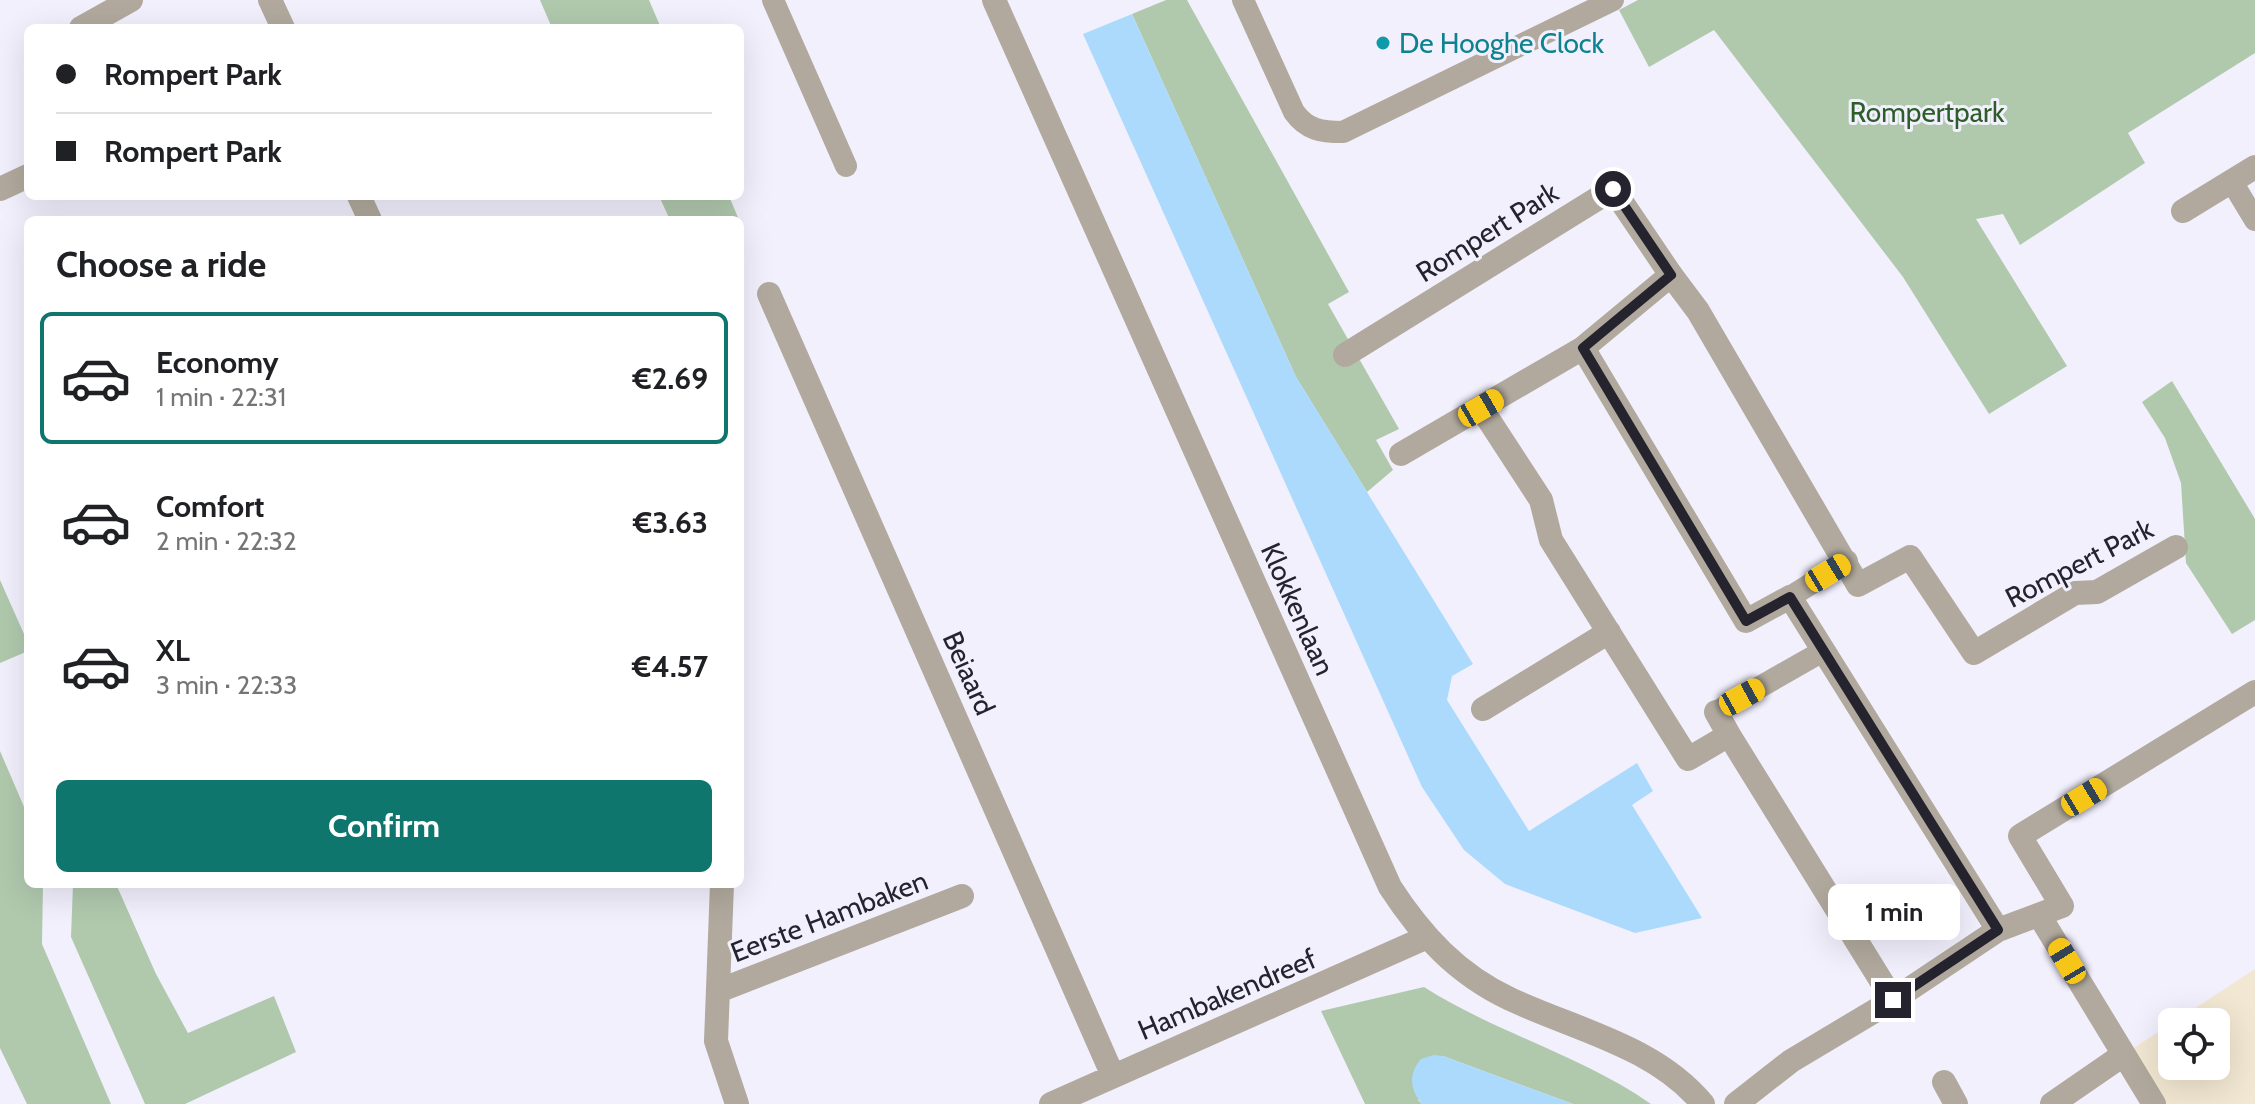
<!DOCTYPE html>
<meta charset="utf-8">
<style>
body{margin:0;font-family:Cabin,sans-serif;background:#f6f6f6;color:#202124;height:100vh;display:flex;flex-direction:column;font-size:30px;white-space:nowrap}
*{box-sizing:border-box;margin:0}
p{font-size:26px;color:#757577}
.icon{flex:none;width:44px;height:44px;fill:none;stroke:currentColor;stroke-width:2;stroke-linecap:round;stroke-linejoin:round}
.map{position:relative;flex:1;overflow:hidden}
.sheet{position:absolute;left:24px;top:216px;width:720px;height:672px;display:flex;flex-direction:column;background:#fff;border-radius:12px;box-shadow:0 8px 32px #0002}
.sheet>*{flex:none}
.guide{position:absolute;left:24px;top:24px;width:720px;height:176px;border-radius:12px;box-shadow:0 8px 32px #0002;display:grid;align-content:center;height:176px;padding:0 32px;background:#fff}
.tools{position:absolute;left:2158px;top:1008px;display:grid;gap:16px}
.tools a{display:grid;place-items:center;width:72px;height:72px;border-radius:12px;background:#fff;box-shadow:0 8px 32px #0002;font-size:40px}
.end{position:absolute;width:36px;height:36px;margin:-18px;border:10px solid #25232e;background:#fff;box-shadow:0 0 0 4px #fff}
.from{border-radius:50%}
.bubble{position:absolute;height:56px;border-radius:12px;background:#fff;box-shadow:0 8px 32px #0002;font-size:26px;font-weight:800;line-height:56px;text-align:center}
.car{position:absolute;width:24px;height:48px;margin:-24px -12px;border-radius:10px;box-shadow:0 0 6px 2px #0007;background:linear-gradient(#f5c518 24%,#345 0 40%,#f5c518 0 76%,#345 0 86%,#f5c518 0)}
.guide b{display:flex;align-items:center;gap:28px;height:76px;font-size:30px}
.guide b+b{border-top:2px solid #e0e0e0}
.guide i{width:20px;height:20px;background:#202124}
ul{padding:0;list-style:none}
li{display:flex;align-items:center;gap:24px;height:132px;margin:0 16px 12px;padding:0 16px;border:4px solid transparent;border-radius:12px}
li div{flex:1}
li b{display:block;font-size:30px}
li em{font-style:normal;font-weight:800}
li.active{border-color:#0f766e}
li>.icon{width:72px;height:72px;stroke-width:1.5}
h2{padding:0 32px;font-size:36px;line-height:96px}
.primary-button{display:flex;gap:16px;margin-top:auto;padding:16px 32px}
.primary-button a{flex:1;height:92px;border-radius:12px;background:#0f766e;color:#fff;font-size:32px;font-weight:800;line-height:92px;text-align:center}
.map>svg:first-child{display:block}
.commercial{fill:#f2e7d2}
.green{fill:#b0c9ad}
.water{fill:#abdafd}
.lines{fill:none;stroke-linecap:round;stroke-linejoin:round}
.service{stroke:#b1a99d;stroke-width:22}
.pedestrian{stroke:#b1a99d;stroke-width:24}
.minor{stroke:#b1a99d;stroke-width:24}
.route{stroke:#25232e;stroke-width:10}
.culture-dot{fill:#0f9aa8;stroke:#f2f0fd;stroke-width:3}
.labels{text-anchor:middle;stroke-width:6;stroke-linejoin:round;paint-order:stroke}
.culture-label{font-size:28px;fill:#0d838f;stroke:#f2f0fd;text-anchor:start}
.park-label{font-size:28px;fill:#2d5e29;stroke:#f2f0fd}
.street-label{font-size:28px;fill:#25232e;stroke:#f2f0fd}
</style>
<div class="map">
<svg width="2255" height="1104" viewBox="0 0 2255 1104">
<rect width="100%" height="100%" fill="#f2f0fd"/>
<path class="commercial" d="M2255 969V1104H2155L2123 1055 2172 1023V1066H2216V1022H2174Z"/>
<path class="green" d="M540 0H649L661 28H552Z
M1166 0H1187L1349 292 1328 304 1399 429 1376 440 1393 470 1367 492 1296 377 1132 14Z
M1638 0H2255V53L2128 133 2145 163 2020 245 2003 214 1976 219 2067 366 1989 414 1903 277 1714 30 1649 67 1619 10Z
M659 196H729L739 220H670Z
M2172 381 2255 519V620L2232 634 2186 563 2181 483 2165 438 2142 402Z
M0 580 28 643V651L0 663Z
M0 751 28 816V884H43L42 944 111 1104H27L0 1048Z
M73 884H116L156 974 188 1033 274 996 296 1052 185 1104H145L71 937Z
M1424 987C1496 1033 1581 1055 1651 1104H1573L1443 1056 1418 1100 1422 1104H1365L1321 1011Z"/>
<path class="water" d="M1132 14 1296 377 1473 664 1452 676 1447 700 1529 831 1637 763 1653 791 1632 805 1702 918 1635 933 1505 884 1464 850 1422 787 1083 34Z
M1434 1055 1443 1056 1573 1104H1422C1410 1090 1408 1074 1421 1059Z"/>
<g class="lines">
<path class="service" d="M773 0 846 166
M1243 0 1294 112C1307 130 1321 132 1343 132L1613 0
M2232 182 2255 220
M1790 597 1847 561
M1716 712 1823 651"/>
<path class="pedestrian" d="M2183 211 2255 167
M1671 275 1698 311 1858 585 1910 557 1974 653 2075 593 2097 592 2176 547
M1345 355 1613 189
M1481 408 1541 500 1551 540 1688 759 1729 735 1893 1000
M1483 709 1609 632
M1716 712 1729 735"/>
<path class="minor" d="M270 0 283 28
M994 0 1390 887C1422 936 1457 974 1510 999 1576 1030 1655 1046 1703 1104
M81 28 131 0
M0 189 28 176
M359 196 370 220
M769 294 1113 1076
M1583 348 1746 621 1790 597 1998 930
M1401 454 1583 348 1671 275 1613 189
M722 884 716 1041 737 1104
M2039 915 2154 1104
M718 991 962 896
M1944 1082 1956 1104
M1051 1104 1425 938
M1736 1104 1791 1061 1893 1000 1998 930 2062 906 2020 836 2255 692
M2052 1104 2123 1055"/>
</g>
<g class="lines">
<path class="route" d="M1613 189 1671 275 1583 348 1746 621 1790 597 1998 930 1893 1000"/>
</g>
<circle class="culture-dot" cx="1383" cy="43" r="8"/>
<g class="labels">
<g class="culture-label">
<text x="1399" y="53">De Hooghe Clock</text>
</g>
<g class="park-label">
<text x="1927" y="122">Rompertpark</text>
</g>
<g class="street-label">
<text transform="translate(1487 232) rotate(-32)" y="10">Rompert Park</text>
<text transform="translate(2079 563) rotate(-27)" y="10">Rompert Park</text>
<text transform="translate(1298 609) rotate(66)" y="10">Klokkenlaan</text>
<text transform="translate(969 673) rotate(66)" y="10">Beiaard</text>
<text transform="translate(829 916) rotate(-21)" y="10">Eerste Hambaken</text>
<text transform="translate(1227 994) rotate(-23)" y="10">Hambakendreef</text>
</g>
</g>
</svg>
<div class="tools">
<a><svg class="icon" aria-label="locate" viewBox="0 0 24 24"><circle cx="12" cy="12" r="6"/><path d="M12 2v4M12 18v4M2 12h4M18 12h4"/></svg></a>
</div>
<i class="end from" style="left:1613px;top:189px"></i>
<i class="end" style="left:1893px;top:1000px"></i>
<div class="bubble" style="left:1828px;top:884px;width:132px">1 min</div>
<i class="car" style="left:1481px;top:408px;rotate:60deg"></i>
<i class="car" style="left:1828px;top:573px;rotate:59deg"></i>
<i class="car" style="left:1742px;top:697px;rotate:61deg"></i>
<i class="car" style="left:2084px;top:797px;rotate:59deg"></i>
<i class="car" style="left:2067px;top:961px;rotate:329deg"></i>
<div class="guide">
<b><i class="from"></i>Rompert Park</b>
<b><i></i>Rompert Park</b>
</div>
<section class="sheet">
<h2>Choose a ride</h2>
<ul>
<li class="active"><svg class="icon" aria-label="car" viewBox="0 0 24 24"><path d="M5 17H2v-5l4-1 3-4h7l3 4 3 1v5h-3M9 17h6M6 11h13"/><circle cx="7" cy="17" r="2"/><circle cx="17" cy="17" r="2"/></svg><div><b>Economy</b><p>1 min · 22:31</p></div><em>€2.69</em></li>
<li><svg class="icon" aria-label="car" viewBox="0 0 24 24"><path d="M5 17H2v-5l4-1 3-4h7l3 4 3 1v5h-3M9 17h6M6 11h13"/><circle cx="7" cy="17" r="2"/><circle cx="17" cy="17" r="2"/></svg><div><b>Comfort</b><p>2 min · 22:32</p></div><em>€3.63</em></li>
<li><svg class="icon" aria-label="car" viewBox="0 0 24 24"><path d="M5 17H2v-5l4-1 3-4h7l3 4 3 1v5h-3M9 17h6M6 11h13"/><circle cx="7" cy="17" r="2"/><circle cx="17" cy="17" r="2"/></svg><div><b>XL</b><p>3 min · 22:33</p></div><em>€4.57</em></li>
</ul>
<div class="primary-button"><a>Confirm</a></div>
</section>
</div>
